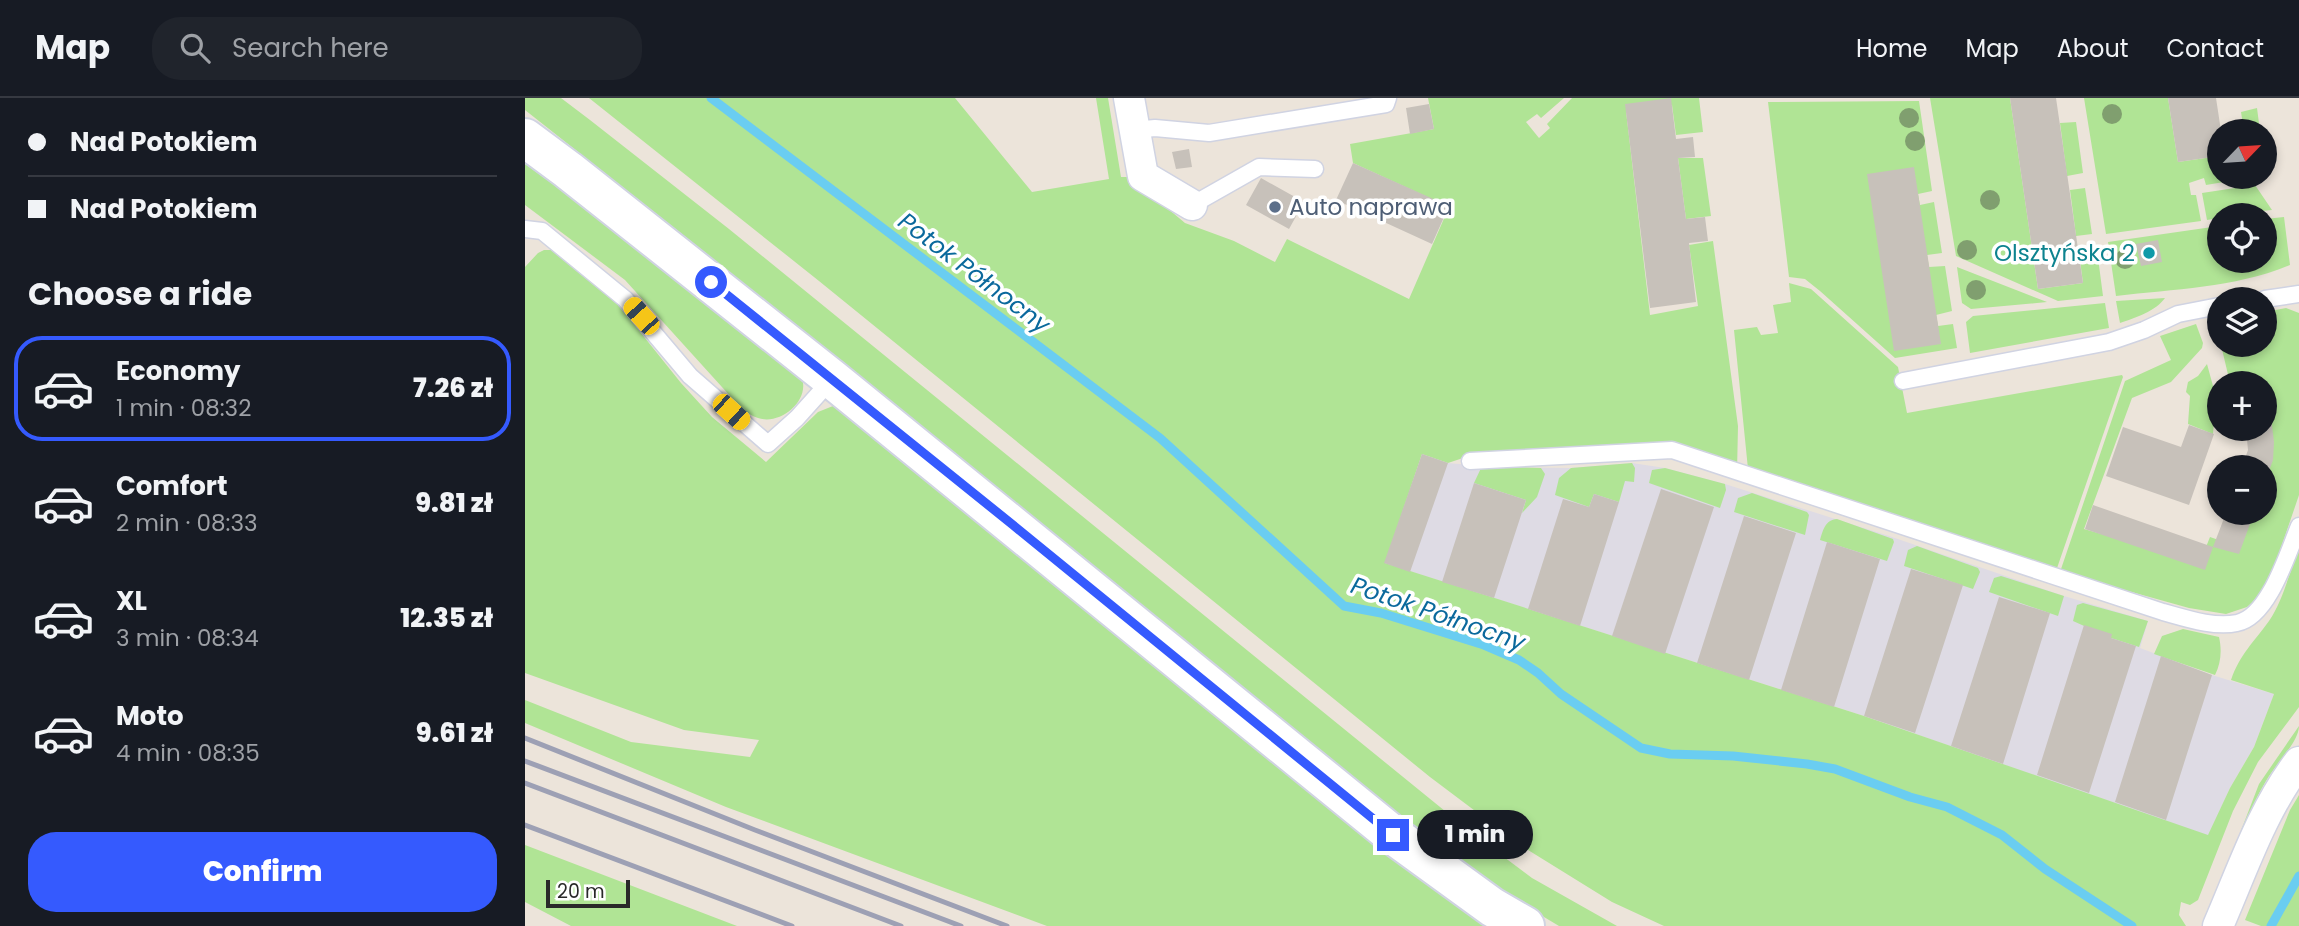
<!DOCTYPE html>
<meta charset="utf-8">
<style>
body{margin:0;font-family:Poppins,sans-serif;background:#20242c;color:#f1f3f6;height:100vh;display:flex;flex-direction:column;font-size:26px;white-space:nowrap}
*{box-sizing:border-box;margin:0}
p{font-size:23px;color:#9ea1a6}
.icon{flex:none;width:38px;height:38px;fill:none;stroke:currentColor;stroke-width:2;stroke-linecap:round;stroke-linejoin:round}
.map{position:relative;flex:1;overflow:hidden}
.side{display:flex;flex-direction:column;background:#171b24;width:525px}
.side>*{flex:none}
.guide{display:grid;align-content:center;height:154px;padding:0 28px;background:#171b24}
.needle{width:46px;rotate:65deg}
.tools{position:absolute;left:1682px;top:21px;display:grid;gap:14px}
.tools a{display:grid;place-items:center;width:70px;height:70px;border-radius:50%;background:#171b24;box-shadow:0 4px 10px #0003;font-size:35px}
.scale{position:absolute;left:21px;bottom:18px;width:84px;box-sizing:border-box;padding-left:7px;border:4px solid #292929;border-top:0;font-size:19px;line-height:24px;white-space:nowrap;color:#292929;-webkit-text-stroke:5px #fff;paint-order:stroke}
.end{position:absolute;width:32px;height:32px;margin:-16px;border:9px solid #355afe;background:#fff;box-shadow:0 0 0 4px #fff}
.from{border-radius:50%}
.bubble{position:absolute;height:49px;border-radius:24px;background:#171b24;box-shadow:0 4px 10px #0003;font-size:23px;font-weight:800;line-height:49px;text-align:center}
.car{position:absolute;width:21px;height:42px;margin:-21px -10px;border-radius:9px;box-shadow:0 0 5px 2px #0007;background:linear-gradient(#f5c518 24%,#345 0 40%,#f5c518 0 76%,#345 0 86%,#f5c518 0)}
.guide b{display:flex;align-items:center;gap:24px;height:66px;font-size:26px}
.guide b+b{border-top:2px solid #363941}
.guide i{width:18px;height:18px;background:#f1f3f6}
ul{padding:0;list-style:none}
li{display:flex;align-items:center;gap:21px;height:105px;margin:0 14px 10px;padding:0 14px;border:4px solid transparent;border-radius:28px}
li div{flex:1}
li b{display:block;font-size:26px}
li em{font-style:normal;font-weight:800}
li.on{border-color:#355afe}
li>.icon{width:63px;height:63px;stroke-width:1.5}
h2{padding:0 28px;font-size:32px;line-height:84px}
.primary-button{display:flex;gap:14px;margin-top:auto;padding:14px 28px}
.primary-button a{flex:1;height:80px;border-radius:28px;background:#355afe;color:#fff;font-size:28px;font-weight:800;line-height:80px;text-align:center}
header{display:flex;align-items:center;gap:42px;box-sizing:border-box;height:98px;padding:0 35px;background:#171b24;border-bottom:2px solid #363941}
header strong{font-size:33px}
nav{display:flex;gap:38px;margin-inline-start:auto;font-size:24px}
.search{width:490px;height:63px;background:#20242c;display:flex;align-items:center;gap:18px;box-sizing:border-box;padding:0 24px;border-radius:28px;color:#9ea1a6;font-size:26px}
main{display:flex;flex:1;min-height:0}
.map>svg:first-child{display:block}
.industrial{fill:#dedbe4}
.green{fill:#b0e495}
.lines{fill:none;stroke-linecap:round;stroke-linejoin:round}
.stream{stroke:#6acdf1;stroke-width:9}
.building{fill:#c7c1ba}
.service-casing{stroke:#d0d3e2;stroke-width:19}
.minor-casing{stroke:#d0d3e2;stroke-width:33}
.secondary-casing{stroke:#d0d3e2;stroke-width:42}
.service{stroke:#fff;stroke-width:16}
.minor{stroke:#fff;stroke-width:30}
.secondary{stroke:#fff;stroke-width:38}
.rail{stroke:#9da0b4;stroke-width:5}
.tree{fill:#809f6f}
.route{stroke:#355afe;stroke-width:9}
.service-dot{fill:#5c6f8a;stroke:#fff;stroke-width:2.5}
.culture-dot{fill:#0f9aa8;stroke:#fff;stroke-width:2.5}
.labels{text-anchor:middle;stroke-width:7;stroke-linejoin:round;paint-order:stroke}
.service-label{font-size:23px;fill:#4e5e75;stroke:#fff;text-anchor:start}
.culture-label{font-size:23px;fill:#0d838f;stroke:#fff;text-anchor:end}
.water-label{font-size:24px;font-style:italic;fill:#0a699c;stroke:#fff}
</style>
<header>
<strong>Map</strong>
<div class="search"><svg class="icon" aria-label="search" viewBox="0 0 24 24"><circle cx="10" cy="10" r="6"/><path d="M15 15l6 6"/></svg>Search here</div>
<nav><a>Home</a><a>Map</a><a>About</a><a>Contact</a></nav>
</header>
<main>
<section class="side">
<div class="guide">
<b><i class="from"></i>Nad Potokiem</b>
<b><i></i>Nad Potokiem</b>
</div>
<h2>Choose a ride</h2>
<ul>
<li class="on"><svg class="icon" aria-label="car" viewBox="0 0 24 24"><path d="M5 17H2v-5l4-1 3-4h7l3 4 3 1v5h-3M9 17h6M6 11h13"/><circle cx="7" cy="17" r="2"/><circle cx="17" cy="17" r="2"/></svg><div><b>Economy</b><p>1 min · 08:32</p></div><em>7.26 zł</em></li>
<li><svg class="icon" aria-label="car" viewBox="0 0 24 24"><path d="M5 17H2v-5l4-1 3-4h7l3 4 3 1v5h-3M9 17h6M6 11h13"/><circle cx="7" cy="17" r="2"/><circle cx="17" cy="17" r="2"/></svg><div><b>Comfort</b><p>2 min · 08:33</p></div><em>9.81 zł</em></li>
<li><svg class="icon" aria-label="car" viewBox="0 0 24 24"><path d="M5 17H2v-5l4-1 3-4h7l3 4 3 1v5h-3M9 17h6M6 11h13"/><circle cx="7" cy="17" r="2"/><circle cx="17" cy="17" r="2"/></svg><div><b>XL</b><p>3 min · 08:34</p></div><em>12.35 zł</em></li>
<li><svg class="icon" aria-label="car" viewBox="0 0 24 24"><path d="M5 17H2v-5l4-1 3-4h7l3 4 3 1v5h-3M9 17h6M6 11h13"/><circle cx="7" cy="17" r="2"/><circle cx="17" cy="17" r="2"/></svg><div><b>Moto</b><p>4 min · 08:35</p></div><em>9.61 zł</em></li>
</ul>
<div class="primary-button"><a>Confirm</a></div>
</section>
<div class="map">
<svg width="1774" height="828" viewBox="0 0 1774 828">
<rect width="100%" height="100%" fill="#ece4da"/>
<path class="industrial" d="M897 356 923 365 967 369 1046 370 1107 365 1140 370 1200 386 1364 438 1539 498 1623 523 1615 550 1687 577 1749 596 1729 649 1705 690 1683 738 1339 618 859 465Z"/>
<path class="green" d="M0 0H36L65 22 204 131 947 735 1007 780 1092 828H1034L949 777 884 727 167 144 0 12Z
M64 0H430L507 94 584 81 571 0H583L596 79H605L660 125 709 143 750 164 762 141 884 201 924 109 828 65 825 46 909 31 903 0H1039L1016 20 1012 16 1001 24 1014 40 1025 30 1022 26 1047 0H1174L1178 34 1151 37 1147 7 1101 13 1125 217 1173 208 1164 147 1188 143 1213 328 1212 374 1142 354 1031 350 950 356 923 365 897 356 860 465 1339 618 1683 737 1705 690 1729 649 1749 596 1706 582C1715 556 1729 544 1744 523 1758 503 1764 474 1774 452V609L1733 664 1708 713 1673 802 1665 807 1656 804 1654 817 1661 828H1139L1087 804 998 749 905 679 294 183Z
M1405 0H1485L1513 191 1558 185 1554 155 1572 152 1578 198 1533 203 1431 158Z
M1559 0H1643L1653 64 1694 58V79H1719L1717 81 1681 87 1679 80 1664 85 1666 97H1671L1676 123 1581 136Z
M1394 3 1407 93 1393 96 1395 107 1409 104 1417 155 1402 157 1404 169 1420 168 1427 213 1411 217 1413 228 1428 226 1432 250 1370 260 1295 193 1280 181 1264 179 1243 4Z
M1732 10 1735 33H1719L1716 14Z
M1551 24 1558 75 1542 78 1535 25Z
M1153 60H1178L1186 118 1161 121Z
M0 66 137 164 276 278C287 302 255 328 233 320 222 317 214 306 206 299L100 182 0 107Z
M1730 87 1747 112 1694 117V120L1682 122 1677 95Z
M1560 90 1567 136 1551 138 1545 92Z
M1759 119 1765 167C1710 190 1650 191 1591 198L1583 144 1694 128V163H1740V121Z
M19 152H28L92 205 156 285 187 319 241 364 293 314 313 306 970 828H522L201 709 0 625V602L106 644 225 659 234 642 159 632 0 575V169L13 155Z
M1432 169 1522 204 1446 211 1437 205Z
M1264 185 1286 191 1373 269 1382 315 1597 277 1598 279 1531 473 1369 416 1223 371 1209 232 1232 229 1236 237 1253 235 1248 207 1266 204Z
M1640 200C1631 213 1610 220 1595 225L1591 203Z
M1580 205 1584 230 1445 255 1441 224 1448 218Z
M1761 210 1774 215V397L1746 479 1732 500 1722 509 1701 516 1664 510 1535 474 1600 283 1646 262 1635 238 1671 226 1678 245 1677 250 1646 284 1607 300 1559 431 1675 464 1685 439 1711 448 1723 415H1740L1739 369 1747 346 1743 297H1740V285H1705L1696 247H1740V214Z
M1682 266 1691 299 1688 336 1663 326 1665 298 1661 294 1663 284 1673 278Z
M1107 365 1110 370 1109 384 1100 383 1094 404 1069 396 1064 409 1030 397 1034 380 1046 370Z
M957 368 1016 370 1020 376 1012 399 997 415 1001 402 949 385Z
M1140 370 1200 386 1201 392 1195 410 1124 385 1127 372Z
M1227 395 1282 414 1284 417 1280 437 1209 414 1213 400Z
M1312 421 1368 441 1369 444 1362 463 1295 442C1298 432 1300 422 1312 421Z
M1392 448 1453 470 1455 474 1448 491 1379 468 1383 452Z
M1476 478 1539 498 1533 518 1464 494 1469 480Z
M1558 505 1623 523 1614 549 1586 540 1548 523 1552 507Z
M1658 531 1694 539C1697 552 1696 565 1690 577L1629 556 1637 538Z
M1774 628C1774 644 1750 667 1741 683 1716 725 1703 774 1686 819L1683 818 1734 686Z
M1774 697V828H1736L1720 822 1765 712Z
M0 747 212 828H46L0 804Z"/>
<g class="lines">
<path class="stream" d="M186 0 635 340 819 508 856 515 959 547 994 562 1013 575 1036 596 1116 650 1145 656 1208 658 1282 666 1310 671 1385 699 1422 709 1477 737 1520 771 1607 828
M1746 828 1774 778"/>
</g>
<path class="building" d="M1146 0 1151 41 1168 39 1170 59 1153 60 1161 121 1180 119 1183 143 1164 145 1171 204 1125 210 1100 6Z
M1485 0H1531L1558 185 1513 191Z
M1643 0H1691L1696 33H1694V58L1653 64Z
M904 6 909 31 885 36 881 10Z
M664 51 667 69 651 71 647 54Z
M828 65 924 108 907 146 811 102Z
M1389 69 1416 246 1369 253 1342 76Z
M736 80 779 104 764 131 721 107Z
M1633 142 1637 164 1616 168 1611 146Z
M1743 296 1749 344 1748 362 1740 384V369H1717L1723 352 1721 331H1740V297Z
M1664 327 1689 336 1664 407 1581 378 1598 329 1656 349Z
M897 356 923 365 885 474 859 465Z
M949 385 1001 402 969 500 917 484Z
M1136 391 1189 409 1140 556 1087 538Z
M1069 396 1094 404 1055 528 1003 511 1038 401 1064 409Z
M1568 407 1688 449 1680 472 1560 431Z
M1701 415H1729L1714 456 1688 449Z
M1219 418 1271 435 1224 582 1172 565Z
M1302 444 1355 461 1309 609 1256 592Z
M1386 471 1438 487 1390 635 1339 618Z
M1474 499 1525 515 1478 666 1426 648Z
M1559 527 1587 536 1586 540 1611 548 1564 695 1512 677Z
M1636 558 1687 577 1641 722 1590 704Z"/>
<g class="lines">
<defs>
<path id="service" d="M610 32 630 30 684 35 861 6 863 0
M667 107 734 69 790 71
M0 131 17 133 100 201 165 278 243 346 272 320 307 281
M1740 201 1774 196
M1378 283 1584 244 1619 232 1653 216 1694 208
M945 363 1147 352 1638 514C1660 520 1689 530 1712 525 1744 519 1763 454 1774 428"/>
<path id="minor" d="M604 0 618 78 667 107
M1693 828C1717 773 1737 712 1774 664"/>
<path id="secondary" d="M0 40 43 72 307 281 868 737 967 809 1000 828"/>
</defs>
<use href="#service" class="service-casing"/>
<use href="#minor" class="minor-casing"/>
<use href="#secondary" class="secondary-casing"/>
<use href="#service" class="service"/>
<use href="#minor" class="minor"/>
<use href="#secondary" class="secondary"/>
<path class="rail" d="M0 640 230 732 482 828
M0 663 436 828
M0 685 376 828
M0 727 267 828"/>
</g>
<g class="tree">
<circle cx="1587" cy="16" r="10"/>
<circle cx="1384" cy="20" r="10"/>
<circle cx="1390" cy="43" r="10"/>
<circle cx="1465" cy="102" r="10"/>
<circle cx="1442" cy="152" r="10"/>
<circle cx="1600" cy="161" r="10"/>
<circle cx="1451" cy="192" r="10"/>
</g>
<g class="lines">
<path class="route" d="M186 184 488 427 868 737"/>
</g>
<circle class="service-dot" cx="750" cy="109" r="7"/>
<circle class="culture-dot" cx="1624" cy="155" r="7"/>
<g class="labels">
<g class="service-label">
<text x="764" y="117">Auto naprawa</text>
</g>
<g class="culture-label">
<text x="1610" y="163">Olsztyńska 2</text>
</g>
<g class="water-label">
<text transform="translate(449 175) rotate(37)" y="8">Potok Północny</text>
<text transform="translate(913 516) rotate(19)" y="8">Potok Północny</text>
</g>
</g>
</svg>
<div class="tools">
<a><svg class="needle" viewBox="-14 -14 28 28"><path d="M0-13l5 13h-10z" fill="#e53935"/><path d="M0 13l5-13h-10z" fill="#9ea1a6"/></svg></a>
<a><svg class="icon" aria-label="locate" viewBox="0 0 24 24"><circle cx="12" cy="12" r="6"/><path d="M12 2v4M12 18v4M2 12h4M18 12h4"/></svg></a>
<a><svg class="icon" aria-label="layers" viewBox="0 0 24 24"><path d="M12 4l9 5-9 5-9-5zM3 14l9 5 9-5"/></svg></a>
<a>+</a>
<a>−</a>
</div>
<div class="scale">20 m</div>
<i class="end from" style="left:186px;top:184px"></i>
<i class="end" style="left:868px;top:737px"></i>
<div class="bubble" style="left:892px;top:712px;width:116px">1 min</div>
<i class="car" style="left:116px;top:218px;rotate:318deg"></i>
<i class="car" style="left:206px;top:314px;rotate:132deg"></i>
</div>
</main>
